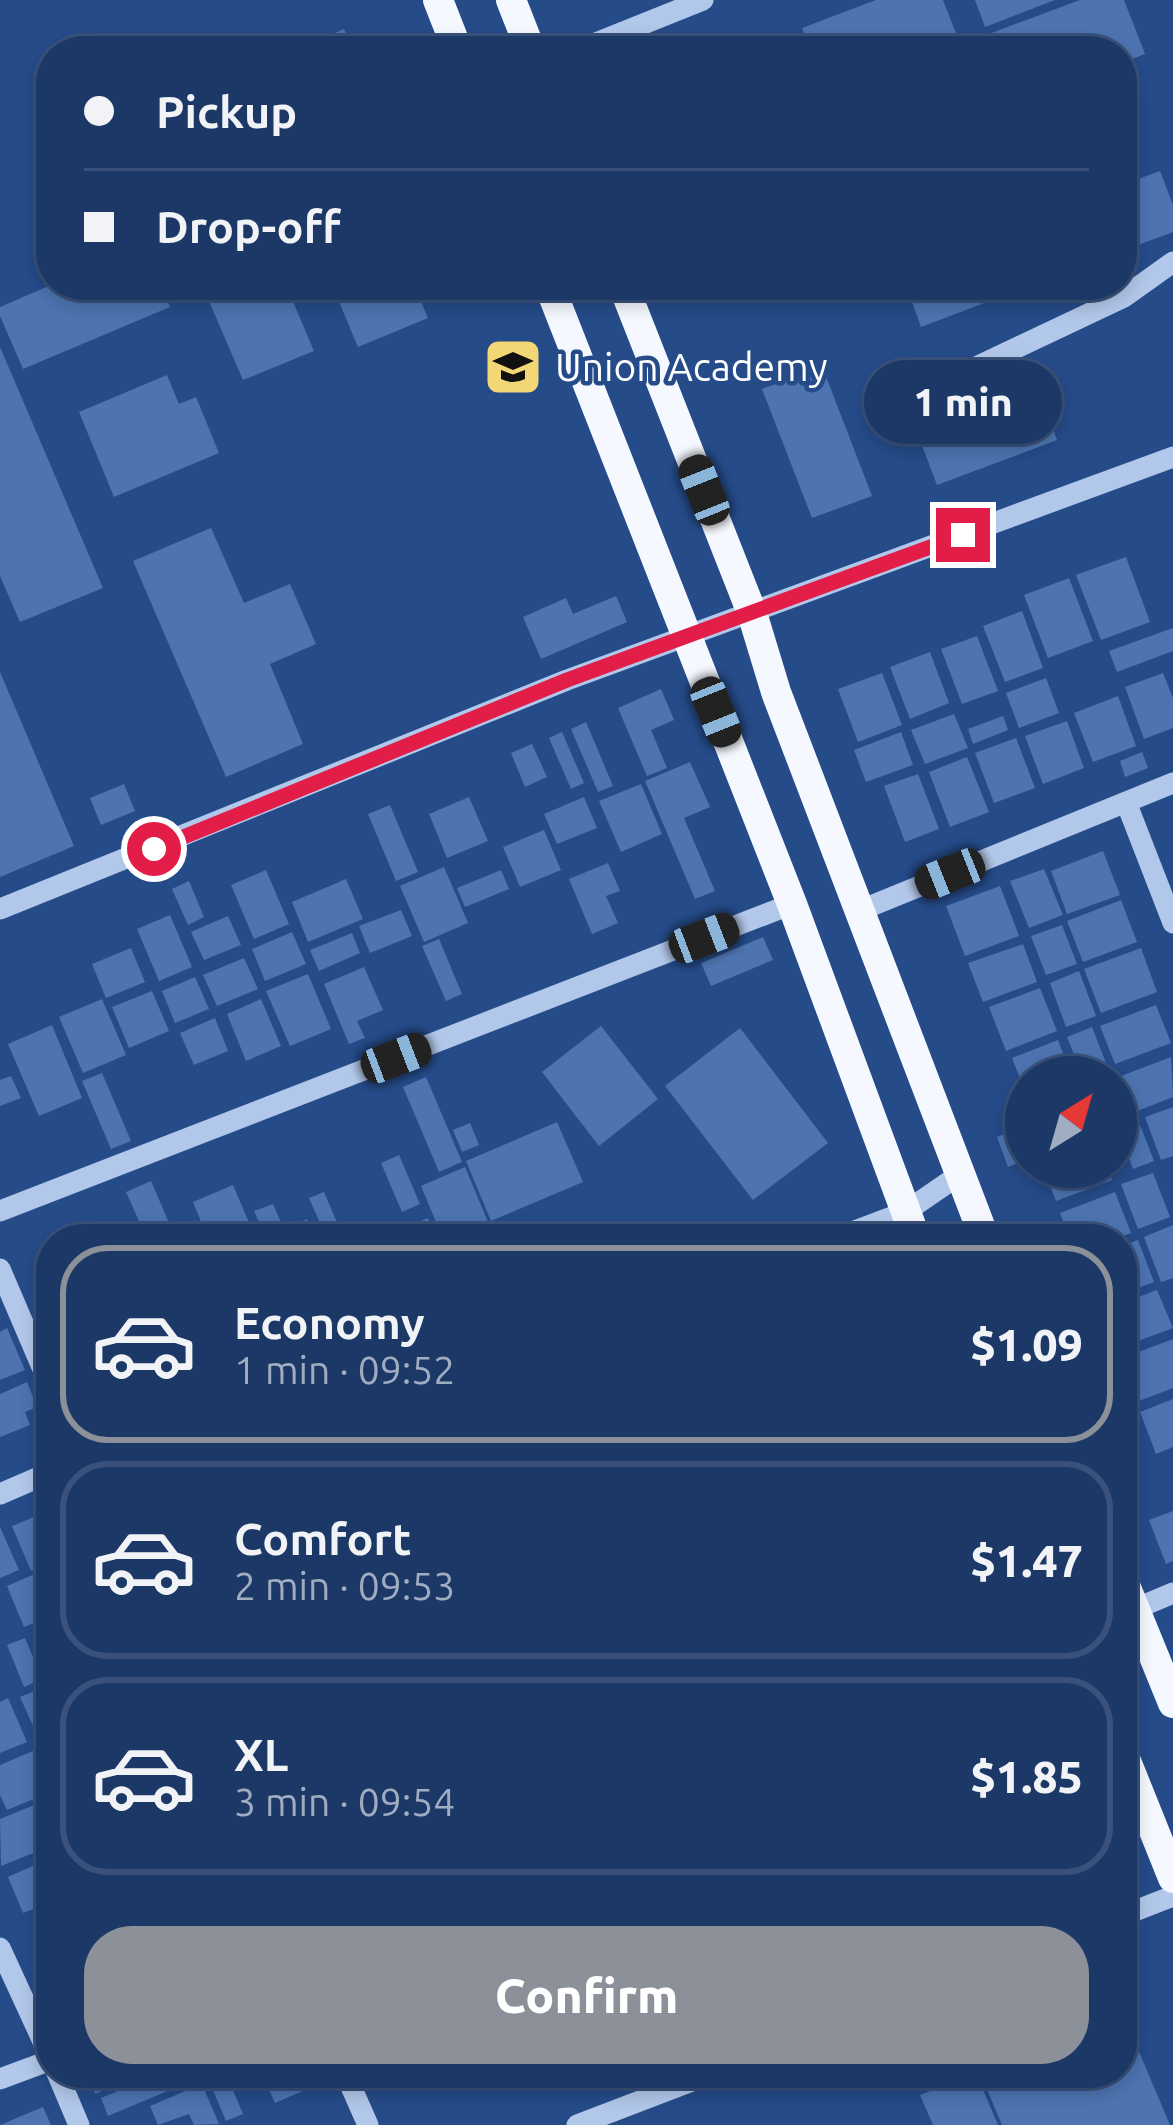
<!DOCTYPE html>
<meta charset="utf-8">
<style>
body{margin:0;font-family:Ubuntu,sans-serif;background:#294370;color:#f1f3f6;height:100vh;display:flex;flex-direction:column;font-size:45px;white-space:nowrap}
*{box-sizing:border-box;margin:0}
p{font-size:39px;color:#a0acc0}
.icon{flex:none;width:66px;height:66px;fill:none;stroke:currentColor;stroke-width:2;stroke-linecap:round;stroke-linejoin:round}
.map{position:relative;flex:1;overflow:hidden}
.sheet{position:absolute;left:36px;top:1224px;width:1101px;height:864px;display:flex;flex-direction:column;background:#1c3867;border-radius:48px;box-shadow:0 6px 18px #0003,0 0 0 3px #3a527b}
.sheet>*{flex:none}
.top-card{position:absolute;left:36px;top:36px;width:1101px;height:264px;border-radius:48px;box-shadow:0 6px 18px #0003,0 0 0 3px #3a527b;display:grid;align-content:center;height:264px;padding:0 48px;background:#1c3867}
.needle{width:78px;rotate:37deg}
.buttons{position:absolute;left:1005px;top:1056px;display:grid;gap:24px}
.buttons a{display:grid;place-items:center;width:132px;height:132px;border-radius:50%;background:#1c3867;box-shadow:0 6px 18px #0003,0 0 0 3px #3a527b;font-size:60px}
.end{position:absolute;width:54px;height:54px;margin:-27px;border:15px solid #e11d48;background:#fff;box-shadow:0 0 0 6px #fff}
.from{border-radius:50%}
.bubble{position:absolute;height:84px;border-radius:42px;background:#1c3867;box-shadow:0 6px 18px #0003,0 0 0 3px #3a527b;font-size:39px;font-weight:800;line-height:84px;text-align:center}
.car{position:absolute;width:36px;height:72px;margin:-36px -18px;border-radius:15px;box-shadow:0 0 9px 3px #0007;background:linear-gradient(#222 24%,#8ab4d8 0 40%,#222 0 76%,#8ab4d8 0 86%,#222 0)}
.top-card b{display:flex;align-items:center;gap:42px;height:114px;font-size:45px}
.top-card b+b{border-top:3px solid #3a527b}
.top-card i{width:30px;height:30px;background:#f1f3f6}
ul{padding:21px 0 0;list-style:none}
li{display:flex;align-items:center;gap:36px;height:198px;margin:0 24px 18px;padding:0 24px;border:6px solid #3a527b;border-radius:48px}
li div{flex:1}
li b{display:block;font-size:45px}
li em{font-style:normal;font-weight:800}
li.on{border-color:#8c9099}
li>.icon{width:108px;height:108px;stroke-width:1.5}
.cta{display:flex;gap:24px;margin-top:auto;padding:24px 48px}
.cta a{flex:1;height:138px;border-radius:48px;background:#8c9099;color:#fff;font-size:48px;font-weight:800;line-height:138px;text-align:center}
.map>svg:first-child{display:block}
.building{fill:#4d74b1}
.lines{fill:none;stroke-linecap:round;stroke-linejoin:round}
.minor{stroke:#b2c8ea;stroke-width:21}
.major{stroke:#f5f8fe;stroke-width:30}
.route{stroke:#e11d48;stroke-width:15}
.labels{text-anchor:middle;stroke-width:9;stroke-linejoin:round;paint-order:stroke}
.poi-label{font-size:39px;fill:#fff;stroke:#254b89;text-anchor:start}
</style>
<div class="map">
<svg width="1173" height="2125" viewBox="0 0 1173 2125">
<rect width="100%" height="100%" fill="#254b89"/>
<path class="building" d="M876 0H943L959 41 931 51H810L802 28Z
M975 0H1055L985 27Z
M1080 0H1124L1145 54 1122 63V51H992L986 35Z
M344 29 353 51H293Z
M1160 171 1173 205V232L1122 251V185Z
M51 285H161L170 307 23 369 0 316V307Z
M202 285H286L314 351 243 380Z
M332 285H414L428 318 358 347Z
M906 285H1032L921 327Z
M0 347 103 588 20 622 0 576Z
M822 366 872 496 812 518 762 389Z
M167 375 179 404 196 397 219 453 114 497 79 412Z
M1037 387 1057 440 937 485 917 432Z
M211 528 244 603 290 584 316 644 270 664 303 744 226 777 133 561Z
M1126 557 1150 622 1101 640 1076 575Z
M1069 578 1093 641 1048 658 1024 595Z
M616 596 627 622 541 659 523 617 566 598 573 614Z
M1022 611 1043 668 1005 682 983 626Z
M1173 628V651L1117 672 1109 651Z
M977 636 998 691 962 704 941 649Z
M930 652 949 703 910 719 890 667Z
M0 672 74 846 0 877Z
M882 673 902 725 858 742 838 689Z
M1163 673 1173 698V728L1144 739 1125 687Z
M1046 678 1059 713 1019 728 1006 693Z
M661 689 674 720 651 730 667 768 647 776 618 708Z
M1118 696 1136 746 1093 762 1074 713Z
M954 714 968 748 925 764 911 730Z
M1003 716 1008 730 973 744 968 729Z
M1067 721 1084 768 1043 784 1025 736Z
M586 722 613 786 598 792 571 729Z
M562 732 584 783 571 789 549 738Z
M901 732 913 765 866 782 854 750Z
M1016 738 1035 788 994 803 975 753Z
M532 744 547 777 525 787 511 753Z
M1142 752 1148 768 1125 777 1120 761Z
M967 757 989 812 950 827 929 772Z
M690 762 710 807 684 818 715 891 695 899 645 781Z
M918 774 939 829 905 842 884 786Z
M124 784 135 811 101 825 90 798Z
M641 784 662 834 621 852 599 801Z
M469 797 488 841 447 858 429 814Z
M584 797 597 828 557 844 544 814Z
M390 805 418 872 396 881 368 814Z
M544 830 561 870 520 887 503 847Z
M1103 851 1120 895 1067 914 1051 871Z
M608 863 620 891 606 896 618 923 592 934 569 879Z
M444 867 468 923 424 942 400 886Z
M1044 869 1063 915 1029 928 1010 881Z
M266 870 289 924 254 939 231 885Z
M501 870 509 889 465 907 457 888Z
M346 879 363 919 308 942 292 902Z
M189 881 204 917 188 925 172 889Z
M1000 886 1019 936 965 956 946 906Z
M1121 900 1137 942 1083 962 1067 921Z
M401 910 412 936 370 953 359 926Z
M170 915 192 967 159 981 137 929Z
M228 916 241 945 204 960 191 932Z
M1062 925 1077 964 1046 975 1031 936Z
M292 932 306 964 265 981 252 949Z
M352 933 360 953 319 971 310 950Z
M763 937 773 960 711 986 701 963Z
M439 939 462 994 446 1001 422 946Z
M1023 944 1037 982 983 1002 968 963Z
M131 948 145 982 106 998 92 964Z
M1141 948 1157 992 1101 1013 1084 969Z
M244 958 258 989 217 1006 203 975Z
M364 967 383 1010 357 1021 365 1038 349 1044 324 984Z
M1079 971 1096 1016 1066 1027 1050 983Z
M308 974 331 1029 290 1046 266 991Z
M195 977 209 1009 175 1023 162 991Z
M1040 988 1057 1031 1006 1051 989 1007Z
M152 991 169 1031 129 1048 112 1007Z
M102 999 126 1055 83 1073 59 1017Z
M261 999 281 1046 246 1061 227 1014Z
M1156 1005 1171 1043 1115 1064 1100 1026Z
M215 1018 228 1051 194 1065 180 1033Z
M52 1025 82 1098 39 1116 8 1044Z
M601 1026 658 1099 599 1146 542 1072Z
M1092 1027 1106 1063 1081 1072 1067 1037Z
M740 1028 828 1143 753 1200 665 1086Z
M1058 1040 1072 1077H1026V1094L1012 1058Z
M1171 1057 1173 1097 1135 1112 1121 1076Z
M102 1073 131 1141 111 1149 82 1081Z
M11 1076 21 1098 0 1106V1080Z
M426 1077 462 1162 439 1172 403 1087Z
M1173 1107V1156L1161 1160 1145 1117Z
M557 1122 583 1182 491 1221 466 1161Z
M1139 1122 1154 1161 1133 1169 1118 1130Z
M470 1123 479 1145 462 1152 453 1130Z
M1023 1127 1026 1160 1008 1167 997 1137Z
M399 1155 420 1204 402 1212 381 1163Z
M465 1167 488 1222 443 1239 421 1186Z
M1043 1167H1107L1112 1180 1056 1201Z
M1153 1173 1170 1217 1138 1229 1121 1184Z
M151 1181 176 1239H147L126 1192Z
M233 1185 256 1239H208L193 1202Z
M324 1192 344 1239H327L309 1198Z
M1115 1192 1131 1233 1115 1239H1070L1060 1213Z
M273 1204 288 1239H266L254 1211Z
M428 1218 437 1239H377Z
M307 1219 316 1239H293L288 1227Z
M1173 1225V1278L1161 1282 1144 1237Z
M1138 1240 1154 1282 1122 1294V1246Z
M1157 1290 1173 1328 1122 1347V1303Z
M7 1328 25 1370 0 1380V1332Z
M1173 1339V1388L1139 1401 1123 1358Z
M27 1382 37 1407 25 1412 30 1425 0 1437V1394Z
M1173 1399V1447L1156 1454 1140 1412Z
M51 1510V1562L31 1571 12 1526Z
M1173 1511V1561L1166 1564 1149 1520Z
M0 1527 19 1570 0 1578Z
M51 1567V1616L24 1627 7 1586Z
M25 1638 42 1679 24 1687 7 1645Z
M37 1690 51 1722V1732L38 1737 20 1697Z
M8 1698 27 1742 0 1753V1702Z
M42 1747 51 1767V1792L7 1810 0 1795V1765Z
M49 1799 51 1846 1 1866 0 1819Z
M51 1858V1902L23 1913 8 1877Z
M1126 2021 1170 2125H1002L983 2080 1001 2073H1122V2022Z
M94 2073H145L95 2094 88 2076Z
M161 2073H169L175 2088 108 2116 101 2098Z
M270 2073H314L319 2084 275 2103 263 2076Z
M976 2073 998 2125H933L920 2095Z
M227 2076 243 2114 226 2121 210 2083Z
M202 2084 219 2124 194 2125 189 2114 158 2125 150 2106Z
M43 2107 51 2125H0Z"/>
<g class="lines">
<path class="minor" d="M576 51 703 0
M955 377 1124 297 1173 262
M1126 802 1173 923
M0 909 567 680 1173 457
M861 910 1173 783
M0 1211 792 904
M833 1239 905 1212 959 1175
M0 1269 51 1388
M0 1494 51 1472
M1135 1609 1173 1593
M1122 1916 1173 1896
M0 1948 51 2059
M57 2073 79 2125
M345 2073 368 2125
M0 2079 51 2060
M577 2125 713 2073"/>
<path class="major" d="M438 0 458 51
M511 0 531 51
M549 285 792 904 916 1239
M623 285 752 613 776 692 985 1239
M1122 1578 1173 1703
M1122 1751 1173 1878"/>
</g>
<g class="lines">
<path class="route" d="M154 849 567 680 963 535"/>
</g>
<defs>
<symbol id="school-square" viewBox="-11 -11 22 22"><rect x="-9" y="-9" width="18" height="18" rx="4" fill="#f3d676" stroke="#254b89"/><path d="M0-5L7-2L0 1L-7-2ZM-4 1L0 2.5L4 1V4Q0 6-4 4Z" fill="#111"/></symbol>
</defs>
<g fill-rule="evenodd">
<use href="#school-square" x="480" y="334" width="66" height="66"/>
</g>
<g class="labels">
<g class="poi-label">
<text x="555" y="381">Union Academy</text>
</g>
</g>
</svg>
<div class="buttons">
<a><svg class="needle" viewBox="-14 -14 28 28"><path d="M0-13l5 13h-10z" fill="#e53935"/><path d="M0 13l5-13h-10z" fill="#a0acc0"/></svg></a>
</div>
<i class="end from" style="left:154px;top:849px"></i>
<i class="end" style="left:963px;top:535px"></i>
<div class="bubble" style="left:864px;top:360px;width:198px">1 min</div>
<i class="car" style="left:704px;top:490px;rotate:338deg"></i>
<i class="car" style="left:716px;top:712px;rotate:158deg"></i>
<i class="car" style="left:950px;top:874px;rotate:248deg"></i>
<i class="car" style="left:704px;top:938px;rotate:69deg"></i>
<i class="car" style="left:396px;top:1058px;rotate:69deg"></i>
<div class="top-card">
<b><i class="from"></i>Pickup</b>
<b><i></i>Drop-off</b>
</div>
<section class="sheet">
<ul>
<li class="on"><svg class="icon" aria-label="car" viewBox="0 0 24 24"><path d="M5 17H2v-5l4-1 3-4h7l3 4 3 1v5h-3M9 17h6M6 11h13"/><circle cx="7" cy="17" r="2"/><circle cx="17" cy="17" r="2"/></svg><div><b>Economy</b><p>1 min · 09:52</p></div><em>$1.09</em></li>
<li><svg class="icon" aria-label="car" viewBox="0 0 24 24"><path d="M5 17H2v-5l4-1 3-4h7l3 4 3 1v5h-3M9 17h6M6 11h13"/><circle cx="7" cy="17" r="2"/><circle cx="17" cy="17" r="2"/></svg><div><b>Comfort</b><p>2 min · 09:53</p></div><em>$1.47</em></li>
<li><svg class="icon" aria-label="car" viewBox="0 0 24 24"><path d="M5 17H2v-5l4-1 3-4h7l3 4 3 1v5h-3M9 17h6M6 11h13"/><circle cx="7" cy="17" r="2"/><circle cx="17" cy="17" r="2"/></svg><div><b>XL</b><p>3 min · 09:54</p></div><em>$1.85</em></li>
</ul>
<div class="cta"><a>Confirm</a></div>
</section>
</div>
